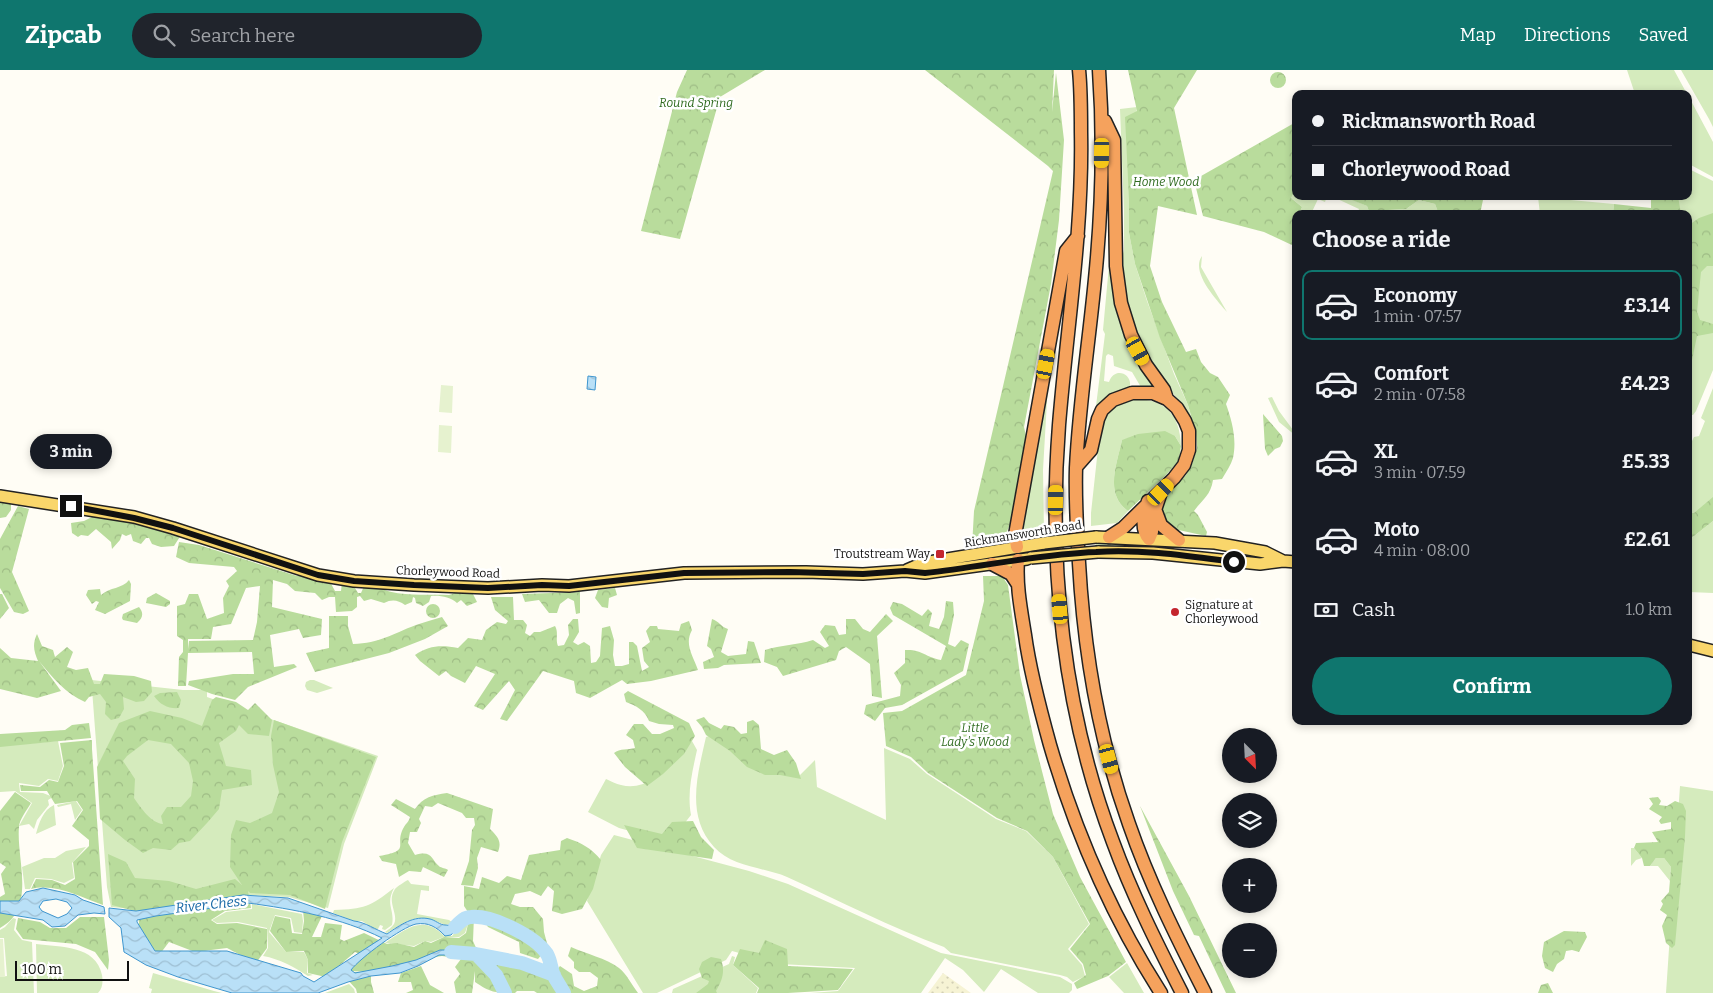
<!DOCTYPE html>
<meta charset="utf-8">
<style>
body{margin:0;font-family:Bitter,serif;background:#20242c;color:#f1f3f6;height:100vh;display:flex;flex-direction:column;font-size:19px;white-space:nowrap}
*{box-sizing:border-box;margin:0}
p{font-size:16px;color:#9ea1a6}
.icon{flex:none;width:28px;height:28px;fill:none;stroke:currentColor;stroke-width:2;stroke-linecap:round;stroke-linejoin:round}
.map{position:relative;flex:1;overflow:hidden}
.drawer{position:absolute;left:1292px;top:140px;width:400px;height:515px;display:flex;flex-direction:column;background:#171b24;border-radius:10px;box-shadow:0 2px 8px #0003}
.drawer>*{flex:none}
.guide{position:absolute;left:1292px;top:20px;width:400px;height:110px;border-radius:10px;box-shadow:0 2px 8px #0003;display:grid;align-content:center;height:110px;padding:0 20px;background:#171b24}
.needle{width:32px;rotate:156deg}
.fabs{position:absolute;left:1222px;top:658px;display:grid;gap:10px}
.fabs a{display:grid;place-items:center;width:55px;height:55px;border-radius:50%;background:#171b24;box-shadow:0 2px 8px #0003;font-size:25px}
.scale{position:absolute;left:15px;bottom:12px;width:114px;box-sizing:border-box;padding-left:5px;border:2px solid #111;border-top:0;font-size:14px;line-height:18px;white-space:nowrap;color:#111;-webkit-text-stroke:4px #fff;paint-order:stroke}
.end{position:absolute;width:22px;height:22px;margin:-11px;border:6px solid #111;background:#fff;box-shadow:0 0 0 2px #fff}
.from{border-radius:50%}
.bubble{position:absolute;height:35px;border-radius:18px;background:#171b24;box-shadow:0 2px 8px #0003;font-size:16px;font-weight:700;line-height:35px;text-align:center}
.car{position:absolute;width:15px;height:30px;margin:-15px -8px;border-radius:6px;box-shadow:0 0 4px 1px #0007;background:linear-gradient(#f5c518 24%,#345 0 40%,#f5c518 0 76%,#345 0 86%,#f5c518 0)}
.guide b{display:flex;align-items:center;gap:18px;height:48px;font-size:19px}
.guide b+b{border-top:1px solid #363941}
.guide i{width:12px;height:12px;background:#f1f3f6}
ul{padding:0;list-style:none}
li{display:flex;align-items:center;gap:15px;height:70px;margin:0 10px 8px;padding:0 10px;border:2px solid transparent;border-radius:10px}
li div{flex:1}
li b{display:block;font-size:19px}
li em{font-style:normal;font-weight:700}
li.active{border-color:#0f766e}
li>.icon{width:45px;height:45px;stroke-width:1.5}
h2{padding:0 20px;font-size:22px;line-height:60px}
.pay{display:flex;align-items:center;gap:12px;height:55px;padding:0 20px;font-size:19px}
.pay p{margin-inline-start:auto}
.button{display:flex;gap:10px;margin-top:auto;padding:10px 20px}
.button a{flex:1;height:58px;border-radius:30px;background:#0f766e;color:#fff;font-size:20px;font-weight:700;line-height:58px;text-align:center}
header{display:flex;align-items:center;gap:30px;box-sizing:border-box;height:70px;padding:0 25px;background:#0f766e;color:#fff}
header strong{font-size:24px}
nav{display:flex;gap:28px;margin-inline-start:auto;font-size:18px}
.search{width:350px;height:45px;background:#20242c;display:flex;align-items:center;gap:12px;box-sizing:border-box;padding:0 18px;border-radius:28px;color:#9ea1a6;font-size:19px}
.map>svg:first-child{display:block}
.farmland{fill:url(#farmland-dots)}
.green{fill:#d5ebbd}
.forest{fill:url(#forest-crowns);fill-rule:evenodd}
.pitch{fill:#e6f2cf}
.water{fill:url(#water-waves);stroke:#3f96cf;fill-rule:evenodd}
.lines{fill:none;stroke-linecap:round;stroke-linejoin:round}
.river{stroke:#b9e0f7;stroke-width:14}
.major-casing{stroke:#222;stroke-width:14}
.highway-casing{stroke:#222;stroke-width:15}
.major{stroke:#f9d66b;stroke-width:11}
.highway{stroke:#f5a25d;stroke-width:12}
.major-bridge-casing{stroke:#222;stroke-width:14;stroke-linecap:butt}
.major-bridge{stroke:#f9d66b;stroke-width:11}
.route{stroke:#111;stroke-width:6}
.poi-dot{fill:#c4262e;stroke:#fff;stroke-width:2}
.labels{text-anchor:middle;stroke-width:5;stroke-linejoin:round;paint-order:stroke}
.park-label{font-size:12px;font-style:italic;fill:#2f6b1f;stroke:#fff}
.street-label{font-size:12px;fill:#111;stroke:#fff}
.poi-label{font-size:12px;fill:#111;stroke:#fff;text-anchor:end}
.water-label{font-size:14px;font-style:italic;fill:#1768a6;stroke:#fff}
</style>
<header>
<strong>Zipcab</strong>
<div class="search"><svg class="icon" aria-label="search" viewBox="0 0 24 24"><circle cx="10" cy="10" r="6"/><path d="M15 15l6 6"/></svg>Search here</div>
<nav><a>Map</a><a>Directions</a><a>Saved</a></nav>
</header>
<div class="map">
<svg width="1713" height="923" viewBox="0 0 1713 923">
<defs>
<pattern id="farmland-dots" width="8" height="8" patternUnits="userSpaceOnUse" patternTransform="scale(1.25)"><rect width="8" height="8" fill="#f6f3d4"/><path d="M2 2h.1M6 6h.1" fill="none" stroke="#d2cfb5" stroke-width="1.8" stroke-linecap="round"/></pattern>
<pattern id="forest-crowns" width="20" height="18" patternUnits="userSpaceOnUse" patternTransform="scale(1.25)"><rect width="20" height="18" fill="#b9dc9c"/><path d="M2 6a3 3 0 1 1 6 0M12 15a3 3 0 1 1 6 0" fill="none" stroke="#9ebc85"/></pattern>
<pattern id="water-waves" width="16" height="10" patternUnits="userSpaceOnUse" patternTransform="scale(1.25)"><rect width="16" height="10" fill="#b9e0f7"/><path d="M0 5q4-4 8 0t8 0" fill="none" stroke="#9ebfd3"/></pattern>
</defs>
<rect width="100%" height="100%" fill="#fffdf5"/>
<path class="farmland" d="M943 903 971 923H928Z"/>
<path class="green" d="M1627 0H1674L1687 24H1635Z
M1681 0H1713V57L1709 49Z
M1689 27 1713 72V107L1689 94Z
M1137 37 1129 130V163L1135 194 1147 231 1174 304 1188 335 1192 350C1178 326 1156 306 1143 280 1129 251 1124 219 1122 187L1124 180V140L1120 39Z
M1689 99 1713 111V300L1696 341 1693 345H1689V144H1651V126H1689Z
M1296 119V126H1327L1325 132 1318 129 1311 144H1299L1302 137 1291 128Z
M1331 126H1344L1367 136 1370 144H1357L1359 139Z
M1538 127 1614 134 1613 144H1540Z
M1419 130 1435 134 1438 142 1454 144H1388V140L1406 139Z
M1111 174 1114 215 1158 322 1142 319 1132 302 1114 296 1113 286 1108 284 1106 286 1104 311 1109 312C1115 295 1135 305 1129 319 1114 319 1104 334 1095 344L1105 264 1103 260Z
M1202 186 1201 197 1227 242C1217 230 1190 202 1202 186Z
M1048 314 1043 400 1044 463 1029 466 1023 457V446Z
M1713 318V433L1689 451V377L1694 367 1699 366 1705 351 1701 348Z
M1272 327 1279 341 1296 364V366L1279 352 1268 328Z
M1131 329C1164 328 1180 343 1181 376L1175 366 1122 370C1117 394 1104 424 1128 441L1117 453 1091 456V443L1100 360C1105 341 1112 335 1131 329Z
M1713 451V523L1689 522V470Z
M1096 473H1141C1131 481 1109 477 1096 476Z
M64 607 183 620H207V627L378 686 344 774 328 838 289 827 243 825 136 839 111 837 107 817 92 619Z
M310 610H314L333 618 317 623 307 620 305 616 306 612Z
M709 666 798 707 815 690 817 717 886 750 884 678 910 689 927 704 996 749 1026 761 1053 787 1089 854 1068 879 1082 895 1085 906 1073 912 1067 907 1060 905 951 883 944 877C890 857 840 831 787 807 763 797 732 797 714 777 685 745 698 703 706 667Z
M58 671 63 696 58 711 48 709 39 716 19 713 20 722 43 723 53 727 48 730 49 735 37 750 34 759 29 754 19 756 32 733 15 721 0 722V676Z
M692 671 697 680C692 703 687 723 691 745L670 772 619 758 588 742 606 709C611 711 616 714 621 715 652 723 674 689 692 671Z
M1680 716 1713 721V923H1666Z
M76 731 82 740 75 750 71 734 58 737 57 735Z
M54 735 56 755 36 764C39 753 43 740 54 735Z
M614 765 749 801 788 814 941 883 1060 907 1072 914V920L1069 923H1038L1001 899 984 922 963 900 945 888 921 923H810L838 921 855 898 780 894 732 881 726 890 657 923H643L587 831 601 785Z
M86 777 72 793 74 808 64 813 51 809 35 808 30 819H25L22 797 44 788H55L66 781Z
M1631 778H1634L1642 788 1636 790 1631 796Z
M1656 788H1664L1671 797 1670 811 1658 796H1650Z
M408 810 411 814 429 816V821L421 820 417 844 449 850 453 853 445 855C418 843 411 848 387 863L385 862C388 860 392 857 394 854 399 844 386 832 395 819 398 816 404 812 408 810Z
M394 818C385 835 395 839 392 855L385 860 382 859 383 856 380 855 378 859H374L362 851H354L333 843 334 840C364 839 370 837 394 818Z
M252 834 302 844 303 851 302 863 294 862 291 848 275 845 269 862 286 882H304L308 890 307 903 313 905 308 906C294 897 280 889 263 886L268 878 267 858 238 852 217 853 212 850 226 842 252 839Z
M13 848 16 849 14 860 22 870 32 872 34 923H0V907L7 906 4 868H0V860L5 857Z
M469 851 465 863 459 867H444L431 872 425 871 414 876 385 873C406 859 423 844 444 866H452L461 854Z
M36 874C60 877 96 875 102 905 103 911 103 918 98 923H37Z
M732 886 735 887 733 895 758 918 756 923H672L673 919 729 894Z
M1127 893 1144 923H1124L1109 907Z
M153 903 214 921 222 923H151L152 919 149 918Z
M349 914 354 919 355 923H325Z"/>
<path class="forest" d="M687 0H765L720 27 680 169 641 161 677 22Z
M918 0H1054L1052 42 1056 3 1064 70 1059 150 1051 214 1024 357 1026 366 1010 454 1001 476 978 480 972 477 974 441 1053 101 1048 96 925 0Z
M1128 0H1197L1174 38 1197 145 1158 136 1150 196 1162 232 1186 282 1196 279 1201 292 1210 303 1218 307 1230 325 1226 334C1232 351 1237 369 1233 388 1231 395 1226 402 1222 409L1213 410C1211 425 1202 430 1194 441L1198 445 1207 462 1206 466 1174 459 1161 448 1162 439 1167 424 1186 405 1192 394 1197 378 1196 363 1188 335 1160 268 1135 194 1129 163V130L1125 47 1137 41Z
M1270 10a8 8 0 1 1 16 0a8 8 0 1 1-16 0Z
M1296 52V119L1291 128 1302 137 1299 144H1296L1294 176 1264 162 1203 146 1194 110Z
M1342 126H1487L1483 130 1480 144 1438 142 1435 134 1419 130 1406 139 1388 140V144H1370L1367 136Z
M1651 126H1678L1681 144H1613L1614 134 1651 138Z
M1713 143V196H1707L1701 202 1697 242 1700 250 1713 254V263L1697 266 1689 305V155L1699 148Z
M1263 344 1282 366 1283 371 1280 377 1275 379 1268 386 1265 379Z
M1165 361 1175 366 1181 376 1179 390 1167 404 1128 441C1104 424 1117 394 1122 370L1138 364Z
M1713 427V451L1689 470V444L1694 443Z
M0 428 11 434V440L6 447 0 448Z
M18 436 29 439 12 502 29 541 23 544 14 542 0 518V469Z
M100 443 181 465 174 476 161 477 152 474 149 468H146L141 474 133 471 131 464 126 466 122 464 120 470 112 479 111 472 96 459 88 466 81 465 78 467 72 463 71 453 84 451Z
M179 472 199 475 297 506 311 505 329 510 335 521H341L342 512 352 513 358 523H361L365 514 370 513C392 528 423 524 449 525L455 523 473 524 477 532 467 536 461 530 457 533C451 527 439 525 431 526L429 532 423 536 416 533 415 528 413 527 412 532 405 535C398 530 392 529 384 533L371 529 364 531 360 526 357 527V537L352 541 336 542 335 527H329L322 530 315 523 295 521 287 514 273 510 272 537 322 549 321 565 303 568 299 559 270 565 274 597 294 594 297 597 248 617 235 630 212 624 188 615 189 611 233 604H254L252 582 188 583 186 616H178L179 587 183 582V570L177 566V536L185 534 189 524H198L207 549 224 543 223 528 229 516 226 511 237 501 234 497 189 493 176 487ZM260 516 257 552 253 570 189 571 188 579V569H211L213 557 231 554 246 518Z
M983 506H1002L1008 515 1020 605 1034 670 1053 744 1080 807 1126 892 1108 906 1077 919 1074 913 1086 905 1083 894 1070 879 1090 854 1053 787 1027 761 997 748 928 703 911 687 886 676 883 643 902 641 966 605 984 531Z
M129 510 131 514 130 531 105 544 95 540 99 532 96 531 92 534 86 525 88 520 100 519 101 525C110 517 122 519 129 510Z
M615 518 617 525 609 528 608 538 602 537 595 528 598 520Z
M580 522V543L576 544 574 531 568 528 560 534 557 543H549L539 530 525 532 522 524Z
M156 523 170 531V534L166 537 146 533 147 528Z
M0 524H2L9 538 0 549Z
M491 527H513L514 550H523L527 555 525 563 530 566 534 562H540L555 556C559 563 555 569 558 576L564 575 569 565 568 555 573 549H578L579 562 573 572 578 575 584 572 590 576 591 593 596 592 600 586 602 558 610 556 614 570 613 585 615 596H622L629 594V572H633L637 576 642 601 649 597 644 591 642 578 650 572 646 561 650 556H657L658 559 679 561 681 554 689 551 692 560C684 574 693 586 698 600L651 611 627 614 622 610 590 628 576 623 574 611 543 601 507 651 500 649 515 620 509 611 483 640 474 636 495 604 476 596 465 613 451 606 446 601 439 606 420 591 415 585C429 575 442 575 458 578L468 568 482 570 486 560 497 552 506 554 508 551 495 540Z
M946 531 953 532 954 545 948 574 955 577 961 570 969 574 963 601 902 635 885 638 875 651 864 644 866 635 900 626 901 615 894 603 905 593V580C922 579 925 587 941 590L946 576 893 545 890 538 893 532 902 534 922 546 928 539 932 543 929 556 939 559 944 547Z
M426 541a7 7 0 1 1 14 0a7 7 0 1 1-14 0Z
M139 537C144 543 143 548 137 553L123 550 122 548 123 544Z
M886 544 893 551 877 566 882 628 872 626 870 594 846 577 839 581 836 590 783 606 777 597 764 592 765 580C781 575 797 575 813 570L825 578 829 576 820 562 825 555 835 556 839 565 846 564V549H855L863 559 870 562Z
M329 546H348V556L353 574C380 573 392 564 416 555 424 552 433 550 442 547L448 556 425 569 389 583 315 602 306 583 329 578Z
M712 549C719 551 721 557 728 559L721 582 728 586 746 584 748 571 754 572 761 593 724 595 718 598 704 599 703 592 714 587 711 579 707 576Z
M37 564 42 576 53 580 55 587 67 577 73 582 67 597 76 600 88 598 94 614H100L104 604 134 606 151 611 152 622 144 631 136 632 123 627 124 639 119 648 111 650 105 644 106 632 100 624 89 627 85 632C66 624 52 607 39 591L61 621 37 628 0 619V578L11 588 38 591C34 581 32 575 37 564Z
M628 621 689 653 695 666 684 684 663 704 647 716 625 697 614 683C620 678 628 680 635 678L633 670 626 665 634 654H643L652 664H660L674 658 673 655 659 654 649 651C645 640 636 636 626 632L624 624Z
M177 622 181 630 179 638C169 639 160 635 154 626L160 623Z
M216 627 236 632 248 640 255 633 272 650 269 666 248 664 239 655 236 661 219 673 226 696 251 700 252 715 222 720 219 739 207 753 190 771 179 773 171 780 153 778 143 783 125 770 100 749 97 697 119 653 150 641 182 648 202 656 212 630ZM148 670 171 674 189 693 193 711 191 726 181 737H167L161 746 163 754C151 753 141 738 134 728L135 709 123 691 127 686Z
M704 647 709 653 721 659 724 655 734 657 741 664 747 663V652L753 650 759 655 761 679 774 685 787 680 796 693 801 709 780 705H765L747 697 730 681 706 665 702 657 696 650Z
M274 650 376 687 342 772 325 839 290 825 250 823 248 821 251 838 225 841 211 850 217 854 237 853 267 859V878L256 893 227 878 195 882 169 872 160 884 141 871 133 863 139 853 138 842 112 835 108 784 126 792 135 808 169 811 196 819 235 809 242 815 230 797 231 765 236 750 250 753 272 743 279 722 273 695 271 666Z
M89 653 91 668 0 677V664L65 660 72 655Z
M92 670V679L103 835C80 827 56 813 31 819L36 809 52 810 65 815 75 809 73 792 89 776V770L72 756 83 740 77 731 55 734 47 721H21L20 715 40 717 49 710 58 712 64 696 60 673Z
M15 722 31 733C27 740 19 750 19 757 16 788 37 839 0 858V827L5 824 1 804 6 797 0 793V741Z
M447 723 493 739 490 759C498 767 502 771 498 782L481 777 477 788 478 798 473 816 461 815 469 791 472 760 475 755 474 748H466L462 743 438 733 432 737 425 736 419 749 421 753 417 762H410L408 773 415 785C433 780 430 789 440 797 440 797 447 799 448 800L444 807 423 797 421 802 409 801 399 807 396 794 382 791 379 786C413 780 393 776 404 757 406 753 409 752 410 747L391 735 396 729 415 739C423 727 433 725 447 723Z
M1658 727 1661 731 1659 735 1667 736 1675 731 1683 734 1686 741 1685 767 1675 875 1672 878 1666 873 1662 856 1667 845 1660 840 1663 834 1661 831 1669 822 1671 797 1664 788H1656L1650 796H1644L1642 788 1634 778 1636 773 1658 772 1652 762 1671 759V752L1661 754 1659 751 1662 747 1649 739 1653 734 1649 728Z
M1140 736 1189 826 1236 923H1226L1199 866 1194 865 1173 821Z
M693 751 701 767 714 780 712 789 637 778 624 755 662 764 672 752Z
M567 768C582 773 591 778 601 790L593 819 582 839 562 844 552 841 554 821 548 816 541 826 530 821 515 824 511 834 520 837H533L543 849 544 862 548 877 538 889 520 883 519 872 488 857 480 846 470 845 474 846 473 871 477 880 476 890 517 896 550 908 560 896 572 904 574 916 584 921 597 916 598 908 590 902H579L574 898V892L568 886 571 877C586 884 606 888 619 898 626 903 632 915 638 923H537L534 921H517L515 923C496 923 491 923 475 912V901L472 923H456L454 912 460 904 455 897 461 889 442 886 421 889 400 900H371V912L374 923H357L356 919 347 909 351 902 369 901H348L362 885 355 882 326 907 308 903V890L304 881 286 882 270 861 275 846 290 849 292 863 302 864 304 851 303 840 322 846 312 867H321L325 853 342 855 340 869 344 871 364 863 387 874 396 873 414 877 425 871 431 873 444 867 459 868 466 863 470 845 464 836V816L479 819 482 807 499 813 507 806 521 810 529 785 560 780 561 771Z
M80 847H104L109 890 108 900 95 882 76 874 23 869 16 859 18 848 40 852 50 858H66Z
M1564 861 1585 862 1587 867 1579 882 1572 880 1566 881 1564 889 1557 894 1553 902 1545 898 1542 886 1544 872Z
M765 870 787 879 788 896 853 899 838 920 788 923H757L759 918 733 895 740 879 759 883Z
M711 887 721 889C725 901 723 909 716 921L717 923H696L708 914 709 911 702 908 699 899 702 892Z
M421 896 430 915 444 923H406L413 920 411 912H398L401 903Z
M1548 913 1553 923H1538L1541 915Z"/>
<path class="pitch" d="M441 315 453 316 452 343 439 342Z
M439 355 452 356 451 383 438 382Z
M0 869H3L5 907H0Z"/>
<path class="water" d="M588 306 596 307 595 320 587 319Z
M43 818 75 825 83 830 104 837 105 844 94 843 78 845 65 856 52 857 43 850 0 843V831H19L26 822ZM56 829 67 832 72 838 67 844 58 848 42 841 39 837 43 831Z
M243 825 288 828 354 851C365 852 376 860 387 864 400 855 414 845 430 849 435 850 440 855 445 855 453 857 462 847 470 846L471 849 461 854 451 865 445 866C437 857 428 852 416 854 402 857 360 888 351 900L355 903 392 896 416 890 440 880H469V885H439L418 896 400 903 371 906 348 912 318 923H232L178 907 146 895 124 882 121 858 109 847V838L136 841ZM248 833C293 839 342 848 382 868L314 912 303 906 301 903 227 881H155L137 852V850L156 846Z"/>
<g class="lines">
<path class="river" d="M455 857C460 852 464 847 471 847 492 845 535 866 547 884 551 891 551 899 554 906 557 912 561 917 564 923
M451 882 476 884 496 905 505 923
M476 884 522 893 554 905"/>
<defs>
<path id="major" d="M0 426 134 447 173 458 318 505 354 511 414 515 488 518 542 515 569 516 684 503 806 502 863 504 905 501 925 503 1027 489
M1096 467 1215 473 1265 482 1283 491
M1098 482 1153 483 1260 494 1283 491 1296 492
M907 500 923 493 1044 473
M1689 575 1713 581"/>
<path id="highway" d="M1079 0C1081 20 1081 41 1081 62 1083 160 1067 257 1059 355 1048 495 1063 640 1113 772 1132 824 1157 874 1182 923
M1099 0C1104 70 1102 139 1095 209 1089 272 1079 335 1076 398 1075 430 1077 462 1079 493 1084 582 1099 670 1129 754 1149 812 1177 868 1205 923
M1105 51 1114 70 1116 196 1121 233 1131 265 1146 295 1164 320 1167 329 1177 338 1185 351 1189 361V380L1184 395 1174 408 1123 458 1109 467
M1076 397 1091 380 1098 349 1102 340 1113 330 1132 323H1153L1167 329
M1148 431C1144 443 1140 459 1149 469L1152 462 1153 446 1161 422
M1155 439 1161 455 1179 470
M1017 477 1015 465 1066 181 1078 166
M1018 490C1016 515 1021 540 1025 565 1030 602 1040 639 1050 675 1076 764 1111 845 1161 923
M992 494 1011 504 1017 513"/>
</defs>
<use href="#major" class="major-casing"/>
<use href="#highway" class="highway-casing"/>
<use href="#major" class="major"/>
<use href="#highway" class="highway"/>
<defs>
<path id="major-bridge" d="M1044 473 1096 467
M1031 488 1098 482"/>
</defs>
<use href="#major-bridge" class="major-bridge-casing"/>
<use href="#major-bridge" class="major-bridge"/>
</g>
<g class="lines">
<path class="route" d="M71 436 134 448 173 458 318 505 354 511 414 515 488 518 542 515 569 516 684 503 790 502 863 504 905 501 925 503C982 497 1039 484 1096 482 1142 479 1188 486 1234 492"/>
</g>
<g class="poi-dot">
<rect x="935" y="479" width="10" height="10" rx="2.5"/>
<circle cx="1175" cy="542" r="5"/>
</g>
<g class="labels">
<g class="park-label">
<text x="696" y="37">Round Spring</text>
<text x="1166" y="116">Home Wood</text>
<text x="975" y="662">Little<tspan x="975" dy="14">Lady's Wood</tspan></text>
</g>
<g class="street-label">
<text transform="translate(1023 464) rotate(-9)" y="4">Rickmansworth Road</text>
<text transform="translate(448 502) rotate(2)" y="4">Chorleywood Road</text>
</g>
<g class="poi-label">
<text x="930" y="488">Troutstream Way</text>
<text x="1185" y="539" text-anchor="start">Signature at<tspan x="1185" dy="14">Chorleywood</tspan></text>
</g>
<g class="water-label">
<text transform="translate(211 834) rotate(-6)" y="5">River Chess</text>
</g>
</g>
</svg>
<div class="fabs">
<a><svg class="needle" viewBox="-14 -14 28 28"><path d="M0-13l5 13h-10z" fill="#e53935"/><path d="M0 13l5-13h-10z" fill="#9ea1a6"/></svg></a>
<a><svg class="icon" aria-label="layers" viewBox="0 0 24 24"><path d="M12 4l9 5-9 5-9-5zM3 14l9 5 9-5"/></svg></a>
<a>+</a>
<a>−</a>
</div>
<div class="scale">100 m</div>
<i class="end from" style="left:1234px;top:492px"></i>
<i class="end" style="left:71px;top:436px"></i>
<div class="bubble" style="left:30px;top:364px;width:82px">3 min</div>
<i class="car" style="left:1102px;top:83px;rotate:181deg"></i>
<i class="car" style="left:1138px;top:281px;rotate:151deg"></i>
<i class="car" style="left:1046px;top:294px;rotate:11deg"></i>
<i class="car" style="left:1161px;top:422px;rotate:44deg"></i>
<i class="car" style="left:1056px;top:430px;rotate:1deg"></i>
<i class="car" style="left:1060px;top:539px;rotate:355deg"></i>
<i class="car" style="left:1109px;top:689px;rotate:165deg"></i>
<div class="guide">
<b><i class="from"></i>Rickmansworth Road</b>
<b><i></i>Chorleywood Road</b>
</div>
<section class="drawer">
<h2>Choose a ride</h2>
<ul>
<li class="active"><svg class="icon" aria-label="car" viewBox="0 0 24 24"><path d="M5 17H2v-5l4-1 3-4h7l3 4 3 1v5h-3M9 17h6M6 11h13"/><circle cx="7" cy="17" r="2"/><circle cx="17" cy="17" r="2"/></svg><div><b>Economy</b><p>1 min · 07:57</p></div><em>£3.14</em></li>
<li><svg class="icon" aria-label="car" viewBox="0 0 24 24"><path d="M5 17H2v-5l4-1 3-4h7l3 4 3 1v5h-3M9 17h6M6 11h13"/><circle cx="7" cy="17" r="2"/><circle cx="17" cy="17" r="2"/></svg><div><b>Comfort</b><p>2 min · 07:58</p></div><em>£4.23</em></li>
<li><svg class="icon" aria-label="car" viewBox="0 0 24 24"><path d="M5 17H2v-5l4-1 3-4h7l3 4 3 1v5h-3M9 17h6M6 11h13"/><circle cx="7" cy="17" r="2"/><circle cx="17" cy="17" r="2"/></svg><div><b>XL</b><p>3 min · 07:59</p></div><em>£5.33</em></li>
<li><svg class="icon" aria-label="car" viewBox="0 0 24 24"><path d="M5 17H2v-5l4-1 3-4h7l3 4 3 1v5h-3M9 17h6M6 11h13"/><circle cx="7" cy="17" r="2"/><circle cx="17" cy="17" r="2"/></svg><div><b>Moto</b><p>4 min · 08:00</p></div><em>£2.61</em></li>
</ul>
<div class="pay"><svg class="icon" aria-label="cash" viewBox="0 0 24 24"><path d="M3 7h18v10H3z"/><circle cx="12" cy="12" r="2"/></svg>Cash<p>1.0 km</p></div>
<div class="button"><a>Confirm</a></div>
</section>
</div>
